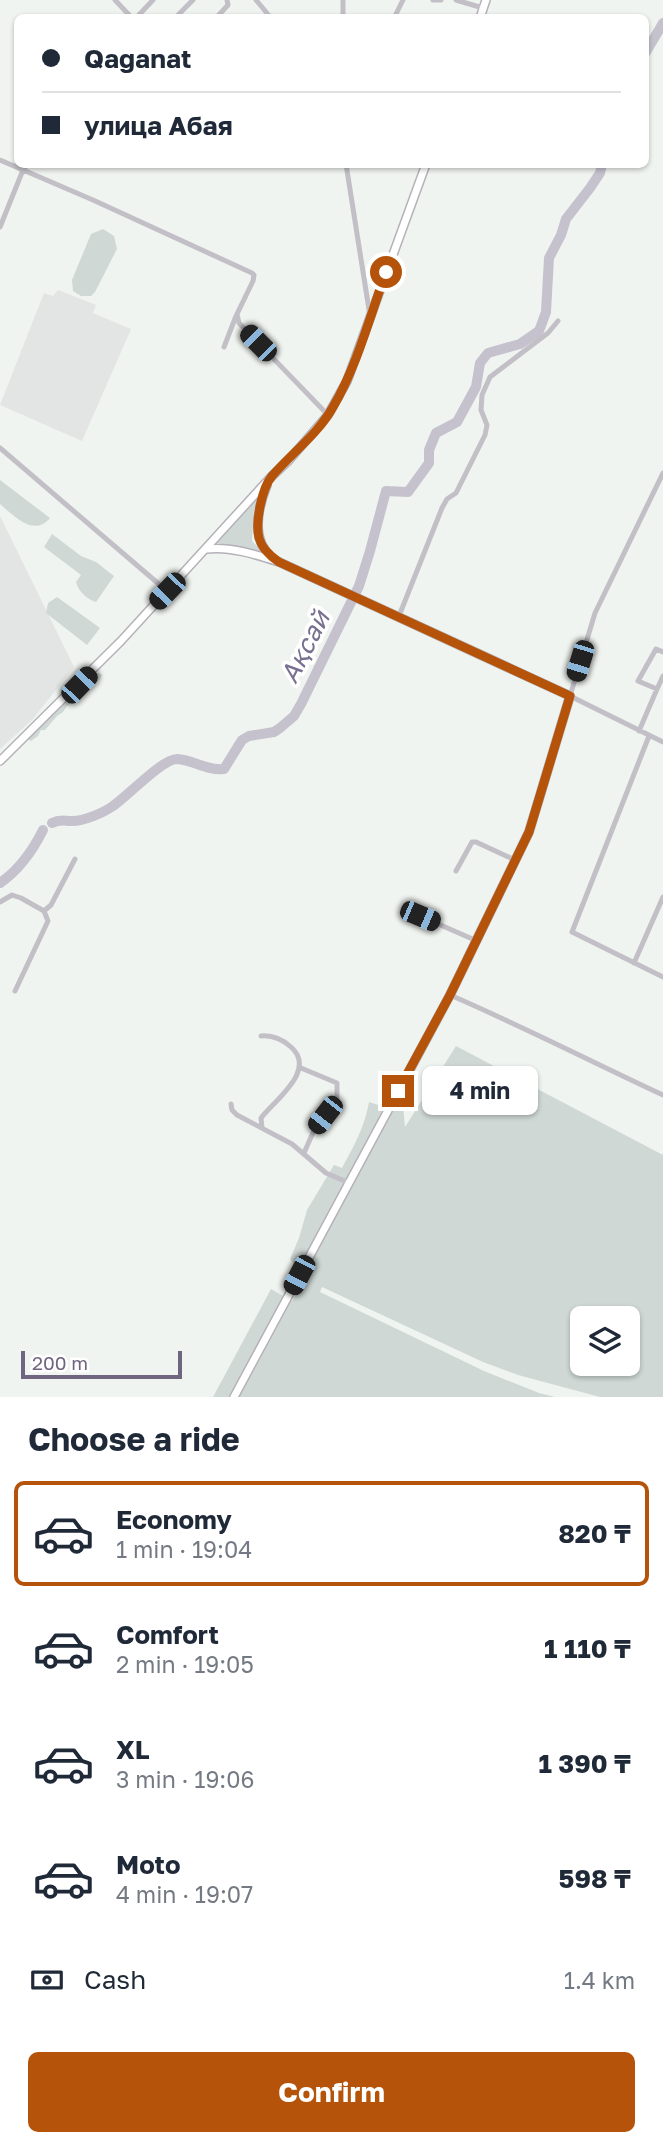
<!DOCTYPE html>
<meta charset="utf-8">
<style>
body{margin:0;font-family:"Golos Text",sans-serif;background:#f6f6f7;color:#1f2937;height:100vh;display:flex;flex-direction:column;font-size:26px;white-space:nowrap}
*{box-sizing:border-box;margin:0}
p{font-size:23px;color:#747a83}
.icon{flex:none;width:38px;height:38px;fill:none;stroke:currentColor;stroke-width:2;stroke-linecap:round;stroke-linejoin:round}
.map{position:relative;height:1397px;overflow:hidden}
.panel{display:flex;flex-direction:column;background:#fff;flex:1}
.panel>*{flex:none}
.banner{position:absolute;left:14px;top:14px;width:635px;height:154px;border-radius:10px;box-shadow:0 2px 5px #0004;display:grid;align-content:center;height:154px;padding:0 28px;background:#fff}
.tools{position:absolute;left:570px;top:1306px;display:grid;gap:14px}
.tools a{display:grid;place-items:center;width:70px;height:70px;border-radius:10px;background:#fff;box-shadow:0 2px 5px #0004;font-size:35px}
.scale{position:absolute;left:21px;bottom:18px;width:161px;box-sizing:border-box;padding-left:7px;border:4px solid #70657f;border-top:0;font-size:19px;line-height:24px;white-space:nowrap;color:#70657f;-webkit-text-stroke:5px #fff;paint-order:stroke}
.end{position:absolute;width:32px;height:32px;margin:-16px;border:9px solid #b45309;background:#fff;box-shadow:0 0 0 4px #fff}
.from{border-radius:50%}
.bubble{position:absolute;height:49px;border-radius:10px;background:#fff;box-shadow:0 2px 5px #0004;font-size:23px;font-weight:700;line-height:49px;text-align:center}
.car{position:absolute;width:21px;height:42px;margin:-21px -10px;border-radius:9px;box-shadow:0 0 5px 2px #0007;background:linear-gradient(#222 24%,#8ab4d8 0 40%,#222 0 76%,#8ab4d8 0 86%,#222 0)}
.banner b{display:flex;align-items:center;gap:24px;height:66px;font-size:26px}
.banner b+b{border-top:2px solid #e0e1e3}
.banner i{width:18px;height:18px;background:#1f2937}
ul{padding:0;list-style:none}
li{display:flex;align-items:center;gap:21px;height:105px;margin:0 14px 10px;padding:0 14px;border:4px solid transparent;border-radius:10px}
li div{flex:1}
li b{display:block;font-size:26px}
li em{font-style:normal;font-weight:700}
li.selected{border-color:#b45309}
li>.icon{width:63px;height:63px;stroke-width:1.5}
h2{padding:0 28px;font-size:32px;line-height:84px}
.pay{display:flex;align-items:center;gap:18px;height:77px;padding:0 28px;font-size:26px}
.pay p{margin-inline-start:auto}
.primary-button{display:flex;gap:14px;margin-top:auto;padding:14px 28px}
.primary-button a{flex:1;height:80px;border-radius:10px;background:#b45309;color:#fff;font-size:28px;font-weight:700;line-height:80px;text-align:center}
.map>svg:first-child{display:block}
.built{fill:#e3e4e4}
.green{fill:#cfd8d5;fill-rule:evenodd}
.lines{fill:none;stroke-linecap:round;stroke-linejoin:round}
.river{stroke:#c5c2ce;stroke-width:10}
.major-casing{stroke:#b4b1b8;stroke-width:10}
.minor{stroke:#c2bfc6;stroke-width:5}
.major{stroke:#fff;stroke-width:7}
.route{stroke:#b45309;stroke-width:9}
.labels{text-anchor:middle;stroke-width:7;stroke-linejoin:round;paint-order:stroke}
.water-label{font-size:26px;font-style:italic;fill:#787090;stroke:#fff}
</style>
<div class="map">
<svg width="663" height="1397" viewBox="0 0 663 1397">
<rect width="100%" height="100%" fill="#f0f4f0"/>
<path class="built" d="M58 290 96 305 93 313 131 329 82 441 0 405 44 293 53 296Z
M0 516 74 667 32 720 0 749Z"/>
<path class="green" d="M103 229 114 236 117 249 95 292 91 296H81L73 291 72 280 91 234Z
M0 480 50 518C34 537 15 517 0 504Z
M260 493 254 510 252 541 266 556 244 548 216 543Z
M52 534 81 556 96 562 114 576 96 602C88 600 78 591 76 582L81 575 44 547Z
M57 597 100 628 87 645 46 613 48 603Z
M99 673 102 675 100 679 67 706 63 712 57 716 45 730H41L38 736 31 741 28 739V737L70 695 74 694 92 676Z
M456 1046 663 1155V1397H600L518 1375 483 1362 322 1287 320 1292 484 1371 539 1393 555 1397H213L271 1289 292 1301 302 1284 290 1275 295 1266 290 1259 299 1238 307 1210 334 1165 342 1168C354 1146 365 1126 369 1102L378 1105 386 1090 397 1093H402L405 1127ZM583 1318H628V1363H583Z"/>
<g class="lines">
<path class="river" d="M646 52 663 23
M52 823C60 819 63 821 72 821 84 821 103 813 113 806 128 796 162 759 177 759 194 760 207 771 224 769L242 740 249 736 274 732 280 728 294 716 301 704 359 586 370 551 386 491 408 492 429 463V450L436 433 457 422 476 387 480 363 488 353 520 344 539 331 546 312 549 258 561 235 566 219 590 188 600 173 602 164
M0 883C19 870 33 850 43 830"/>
<defs>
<path id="major" d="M480 18 486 0
M267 485C258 507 250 541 273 558
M207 549C230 546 257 555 279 562L570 696 529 832 450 995 234 1397
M0 761 121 641 270 478 289 460 328 415 347 381 426 164"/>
</defs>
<use href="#major" class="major-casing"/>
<path class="minor" d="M115 0 132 18
M256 0 271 18
M433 0H441
M456 0 483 8
M136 18 153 0
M175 18 193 0
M216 18 228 5 227 0
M343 18V0
M394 18 403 0
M0 160 93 200 252 273 254 275 253 281 237 314 239 323 328 415
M346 164 370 316
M0 227 23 170 28 164
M224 347 236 316
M0 448 167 591
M663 473 595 613 570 696 663 742
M399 616 442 508 447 499 456 493 485 435 487 425 481 410 482 395 490 377 548 333 558 321
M663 652 656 649 638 681 657 689 663 676
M639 731 657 689
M649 736 572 932 663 977
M456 871 472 842H476L515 860
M0 902 12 895 21 898 44 911 51 905 75 859
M420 916 477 941
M634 963 663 897
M15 991 48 921 44 911
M450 995C522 1026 592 1062 663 1095
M261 1036C273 1035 282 1039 291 1047 317 1070 276 1099 261 1118L262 1128
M301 1068 337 1083V1098L315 1128 304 1153
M231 1104 232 1110 237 1115 292 1144 326 1173 349 1183"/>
<use href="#major" class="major"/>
</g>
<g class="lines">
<path class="route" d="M386 272C370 316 357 366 333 407 318 434 292 453 272 476 262 488 255 522 259 538 262 549 270 556 279 562L570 696 529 832 450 995 398 1091"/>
</g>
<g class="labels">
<g class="water-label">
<text transform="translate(305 647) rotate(-63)" y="9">Ақсай</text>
</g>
</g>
</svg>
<div class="tools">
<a><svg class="icon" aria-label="layers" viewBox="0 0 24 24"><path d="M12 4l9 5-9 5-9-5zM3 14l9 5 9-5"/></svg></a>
</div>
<div class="scale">200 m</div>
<i class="end from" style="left:386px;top:272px"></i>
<i class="end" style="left:398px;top:1091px"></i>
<div class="bubble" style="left:422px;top:1066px;width:116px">4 min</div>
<i class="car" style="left:258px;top:343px;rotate:315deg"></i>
<i class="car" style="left:167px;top:591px;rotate:224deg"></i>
<i class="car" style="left:580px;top:661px;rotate:197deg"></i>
<i class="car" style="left:79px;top:685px;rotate:44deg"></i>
<i class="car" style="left:420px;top:916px;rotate:113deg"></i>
<i class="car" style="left:325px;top:1115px;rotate:218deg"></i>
<i class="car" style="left:299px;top:1275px;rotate:208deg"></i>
<div class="banner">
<b><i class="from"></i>Qaganat</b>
<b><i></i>улица Абая</b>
</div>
</div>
<section class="panel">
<h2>Choose a ride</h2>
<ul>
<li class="selected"><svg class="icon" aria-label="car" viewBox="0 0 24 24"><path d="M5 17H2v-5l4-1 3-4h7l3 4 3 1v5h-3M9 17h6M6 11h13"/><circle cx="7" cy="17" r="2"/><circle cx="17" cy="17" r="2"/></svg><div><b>Economy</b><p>1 min · 19:04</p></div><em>820 ₸</em></li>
<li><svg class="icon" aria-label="car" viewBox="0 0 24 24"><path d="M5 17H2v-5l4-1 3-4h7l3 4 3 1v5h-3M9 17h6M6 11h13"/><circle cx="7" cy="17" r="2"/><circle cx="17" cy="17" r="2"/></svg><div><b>Comfort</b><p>2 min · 19:05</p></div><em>1 110 ₸</em></li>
<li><svg class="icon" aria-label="car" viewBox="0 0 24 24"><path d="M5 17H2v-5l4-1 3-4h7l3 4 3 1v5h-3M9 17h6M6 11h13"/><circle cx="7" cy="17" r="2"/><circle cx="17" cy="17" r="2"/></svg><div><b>XL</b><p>3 min · 19:06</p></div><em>1 390 ₸</em></li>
<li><svg class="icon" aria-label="car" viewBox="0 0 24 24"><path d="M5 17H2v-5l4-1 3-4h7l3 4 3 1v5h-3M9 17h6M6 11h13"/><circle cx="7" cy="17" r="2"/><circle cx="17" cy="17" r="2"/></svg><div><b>Moto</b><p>4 min · 19:07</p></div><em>598 ₸</em></li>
</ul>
<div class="pay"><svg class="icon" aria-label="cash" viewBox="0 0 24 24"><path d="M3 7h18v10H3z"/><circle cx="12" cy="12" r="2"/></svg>Cash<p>1.4 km</p></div>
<div class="primary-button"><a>Confirm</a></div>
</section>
